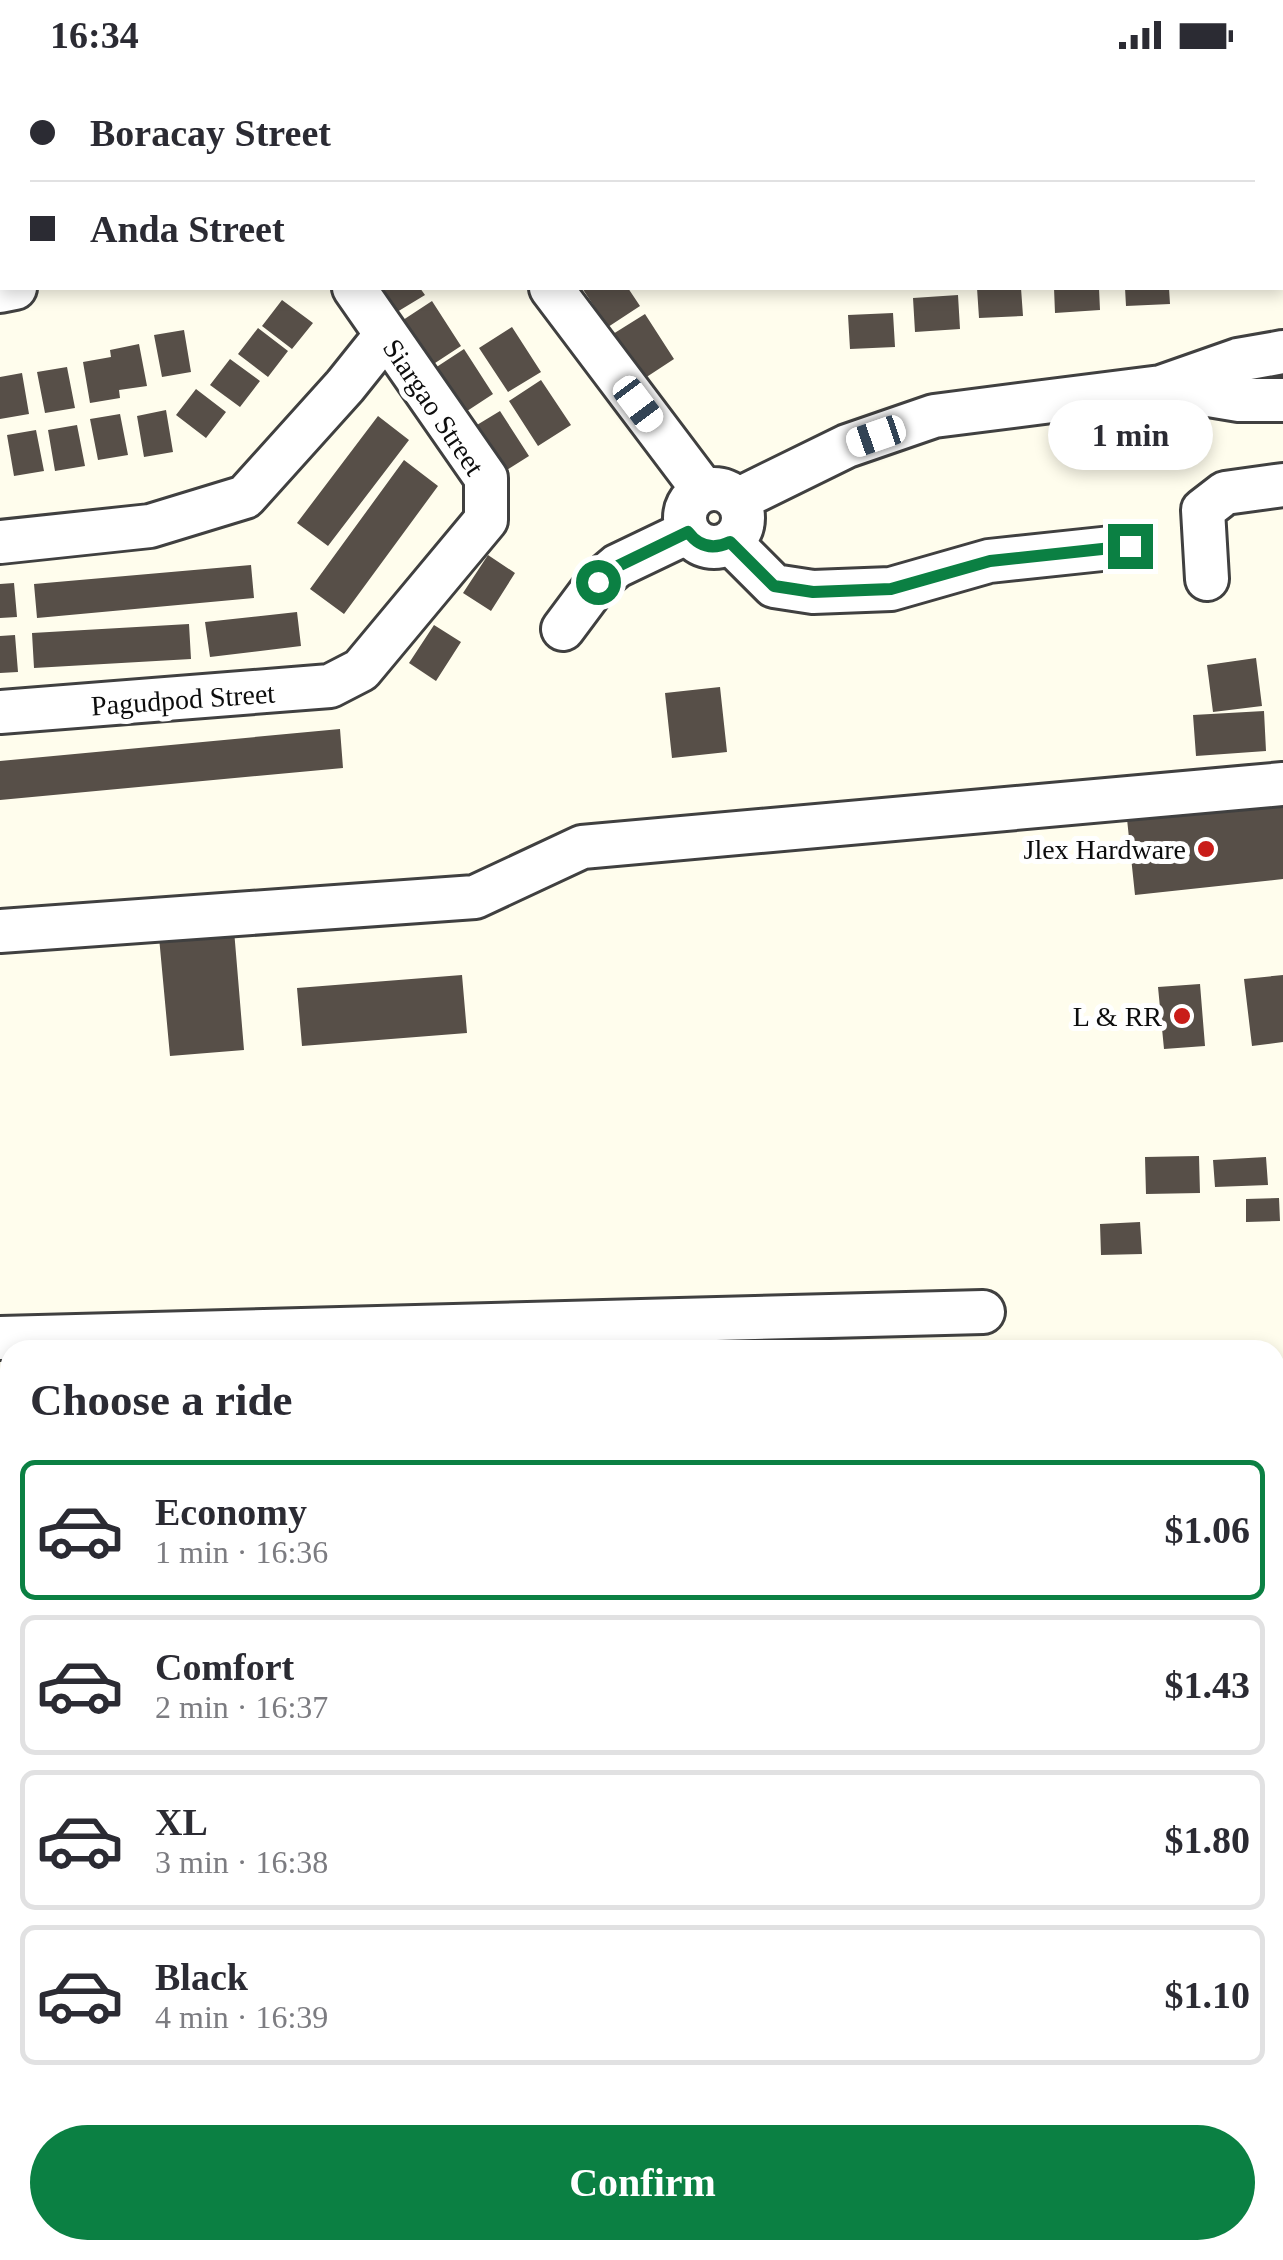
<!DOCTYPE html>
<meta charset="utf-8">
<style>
body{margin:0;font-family:Georgia,serif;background:#f2f2f3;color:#2b2b33;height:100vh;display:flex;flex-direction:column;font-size:38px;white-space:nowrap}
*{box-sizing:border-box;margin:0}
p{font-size:32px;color:#7c7c81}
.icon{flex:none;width:55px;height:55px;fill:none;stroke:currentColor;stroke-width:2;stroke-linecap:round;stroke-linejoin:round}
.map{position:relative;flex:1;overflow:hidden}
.side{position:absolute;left:0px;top:1270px;width:1285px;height:920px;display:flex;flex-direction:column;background:#fff;border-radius:30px 30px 0 0;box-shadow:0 5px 15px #0003}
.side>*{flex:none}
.hud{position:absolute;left:0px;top:0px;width:1285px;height:220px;box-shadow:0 5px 15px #0003;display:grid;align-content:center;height:220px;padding:0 30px;background:#fff}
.end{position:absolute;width:45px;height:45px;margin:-22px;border:12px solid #0b8043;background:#fff;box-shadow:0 0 0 5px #fff}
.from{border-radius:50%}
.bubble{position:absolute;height:70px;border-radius:35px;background:#fff;box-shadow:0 5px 15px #0003;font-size:32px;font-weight:700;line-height:70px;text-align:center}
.car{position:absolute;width:30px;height:60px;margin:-30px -15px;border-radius:12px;box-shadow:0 0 8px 2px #0007;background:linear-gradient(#fff 24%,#345 0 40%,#fff 0 76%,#345 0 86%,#fff 0)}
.hud b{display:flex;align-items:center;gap:35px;height:95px;font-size:38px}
.hud b+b{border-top:2px solid #e1e1e2}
.hud i{width:25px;height:25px;background:#2b2b33}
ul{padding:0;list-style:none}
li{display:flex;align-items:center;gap:30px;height:140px;margin:0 20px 15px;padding:0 10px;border:5px solid #e1e1e2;border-radius:15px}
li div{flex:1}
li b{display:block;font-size:38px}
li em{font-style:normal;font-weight:700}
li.active{border-color:#0b8043}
li>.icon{width:90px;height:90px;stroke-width:1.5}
h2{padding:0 30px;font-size:45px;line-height:120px}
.button{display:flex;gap:20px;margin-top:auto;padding:20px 30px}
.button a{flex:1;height:115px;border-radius:60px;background:#0b8043;color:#fff;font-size:40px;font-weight:700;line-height:115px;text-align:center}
.status{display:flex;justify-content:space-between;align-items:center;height:70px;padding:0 50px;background:#fff;direction:ltr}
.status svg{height:28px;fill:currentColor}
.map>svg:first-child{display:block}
.building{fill:#574f48}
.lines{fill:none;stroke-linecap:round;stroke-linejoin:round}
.minor-casing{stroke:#404040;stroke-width:48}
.major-casing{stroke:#1e1e1e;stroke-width:60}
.minor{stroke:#fff;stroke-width:42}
.major{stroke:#ffe35d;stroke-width:55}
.route{stroke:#0b8043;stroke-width:12}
.poi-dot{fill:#c91d19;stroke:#fff;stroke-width:4}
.labels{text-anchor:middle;stroke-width:10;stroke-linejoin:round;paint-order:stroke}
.street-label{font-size:28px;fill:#0d0d0d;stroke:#fff}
.poi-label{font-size:28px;fill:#0d0d0d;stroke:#fff;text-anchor:end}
</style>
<div class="status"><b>16:34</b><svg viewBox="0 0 49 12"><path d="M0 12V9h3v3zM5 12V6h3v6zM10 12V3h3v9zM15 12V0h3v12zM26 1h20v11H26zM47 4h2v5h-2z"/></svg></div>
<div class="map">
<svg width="1283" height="2190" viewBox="0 0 1283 2190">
<rect width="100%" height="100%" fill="#fffded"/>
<path class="building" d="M375 218H420L425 225 392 245Z
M582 218H628L640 236 608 257Z
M977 218H1021L1023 246 979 248Z
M1054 218H1099L1100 240 1055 243Z
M1125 218H1169L1170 234 1126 236Z
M958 225 960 259 915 262 913 228Z
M282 230 313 253 292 279 262 256Z
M432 231 461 276 429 297 400 252Z
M893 243 895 277 850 279 848 245Z
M645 244 674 289 642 310 613 264Z
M512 257 541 302 508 322 479 278Z
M258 258 288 281 268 307 238 284Z
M184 260 191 302 162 307 154 265Z
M139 274 147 316 119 320 120 328 90 333 83 292 111 287 110 280Z
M464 279 493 324 461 345 432 300Z
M230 289 260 311 240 337 210 315Z
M67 297 75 338 45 343 37 302Z
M22 303 29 344 0 349V307Z
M541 310 571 355 538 376 509 331Z
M196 319 226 342 206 368 176 345Z
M166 340 173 382 144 387 137 346Z
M500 341 529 386 496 407 467 361Z
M120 344 128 385 98 390 90 349Z
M378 346 409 370 328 476 297 453Z
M77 355 85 396 55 401 48 360Z
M36 360 44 401 14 406 7 365Z
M404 390 438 416 344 544 310 519Z
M488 485 515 503 491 541 463 523Z
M251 495 254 528 37 548 34 514Z
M14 513 17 547 0 548V514Z
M297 542 301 576 210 587 205 552Z
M189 554 191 589 34 598 32 563Z
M434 555 461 572 436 611 409 593Z
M15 565 18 602 0 603V566Z
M1256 588 1262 636 1213 642 1207 595Z
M720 617 727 682 672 688 665 623Z
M1264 641 1266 681 1196 686 1193 645Z
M340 659 343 698 0 730V691Z
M1283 732V809L1135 825 1127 749Z
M234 860 244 980 170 986 159 867Z
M462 905 467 963 302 976 297 918Z
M1283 905V972L1252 976 1244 909Z
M1200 914 1205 976 1164 979 1158 917Z
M1199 1086 1200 1123 1146 1124 1145 1087Z
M1266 1087 1268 1115 1215 1117 1213 1090Z
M1279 1128 1280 1151 1246 1152V1129Z
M1140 1152 1142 1184 1101 1185 1100 1154Z"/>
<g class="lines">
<defs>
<path id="minor" d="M213 0 214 2
M387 0 389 2
M606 0 607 2
M1114 0 1115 2
M102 2 108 0
M1057 2 1073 0
M0 38H2
M551 218 704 421
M0 221 15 218
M1167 318 1239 330H1283
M685 448a29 29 0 1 1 58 0a29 29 0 1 1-58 0Z
M737 430 847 376 934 346 1161 317 1238 290 1283 282
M0 472 150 456 245 427 345 316 385 266
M730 472 774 516 813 522 891 519 989 491 1130 476
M1207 509 1203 440 1225 423 1283 415
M563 559 598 512 617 496 688 462
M0 642 330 616 361 600 486 450V408L354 218
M0 861 475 827 582 777 1283 714
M0 1268 983 1242
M0 1921 10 1922
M0 2123 10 2124
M287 2180 302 2190
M567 2180 574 2190
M831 2180V2190
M156 2190 158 2180"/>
<path id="major" d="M1270 0V2
M1282 81 1283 84"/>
</defs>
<use href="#minor" class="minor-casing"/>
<use href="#major" class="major-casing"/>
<use href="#minor" class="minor"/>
<use href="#major" class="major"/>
</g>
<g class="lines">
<path class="route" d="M598 512 618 496 688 462C699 477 713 480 730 472L774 516 813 522 891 519 990 491 1130 476"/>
</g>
<g class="poi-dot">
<circle cx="1206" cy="779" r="10"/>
<circle cx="1182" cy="946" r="10"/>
</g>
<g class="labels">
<g class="street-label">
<text transform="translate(434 337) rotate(56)" y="10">Siargao Street</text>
<text transform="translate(183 629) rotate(-4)" y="10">Pagudpod Street</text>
</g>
<g class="poi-label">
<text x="1186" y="789">Jlex Hardware</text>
<text x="1162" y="956">L &amp; RR</text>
</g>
</g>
</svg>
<i class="end from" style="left:598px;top:512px"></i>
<i class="end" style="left:1130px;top:476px"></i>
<div class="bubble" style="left:1048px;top:330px;width:165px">1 min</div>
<i class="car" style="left:638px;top:334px;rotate:143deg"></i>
<i class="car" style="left:876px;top:366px;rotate:251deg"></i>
<div class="hud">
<b><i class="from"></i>Boracay Street</b>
<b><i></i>Anda Street</b>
</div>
<section class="side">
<h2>Choose a ride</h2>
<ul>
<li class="active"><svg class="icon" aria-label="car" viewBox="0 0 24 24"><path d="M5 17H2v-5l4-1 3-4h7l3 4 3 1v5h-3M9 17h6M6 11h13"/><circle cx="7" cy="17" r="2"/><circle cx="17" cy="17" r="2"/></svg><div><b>Economy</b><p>1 min · 16:36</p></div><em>$1.06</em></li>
<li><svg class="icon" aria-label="car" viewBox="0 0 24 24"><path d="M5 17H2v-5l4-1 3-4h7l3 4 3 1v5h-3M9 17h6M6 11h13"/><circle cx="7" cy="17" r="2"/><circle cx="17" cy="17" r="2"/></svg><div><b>Comfort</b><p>2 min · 16:37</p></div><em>$1.43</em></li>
<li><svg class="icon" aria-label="car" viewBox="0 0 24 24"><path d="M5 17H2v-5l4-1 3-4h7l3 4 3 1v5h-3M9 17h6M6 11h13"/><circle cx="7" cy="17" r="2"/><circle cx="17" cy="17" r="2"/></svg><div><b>XL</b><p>3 min · 16:38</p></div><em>$1.80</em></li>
<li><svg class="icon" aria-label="car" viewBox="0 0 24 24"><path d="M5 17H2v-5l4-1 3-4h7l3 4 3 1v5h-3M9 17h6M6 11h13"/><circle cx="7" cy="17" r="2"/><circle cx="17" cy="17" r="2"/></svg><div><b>Black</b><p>4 min · 16:39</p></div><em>$1.10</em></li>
</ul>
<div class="button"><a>Confirm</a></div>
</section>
</div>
